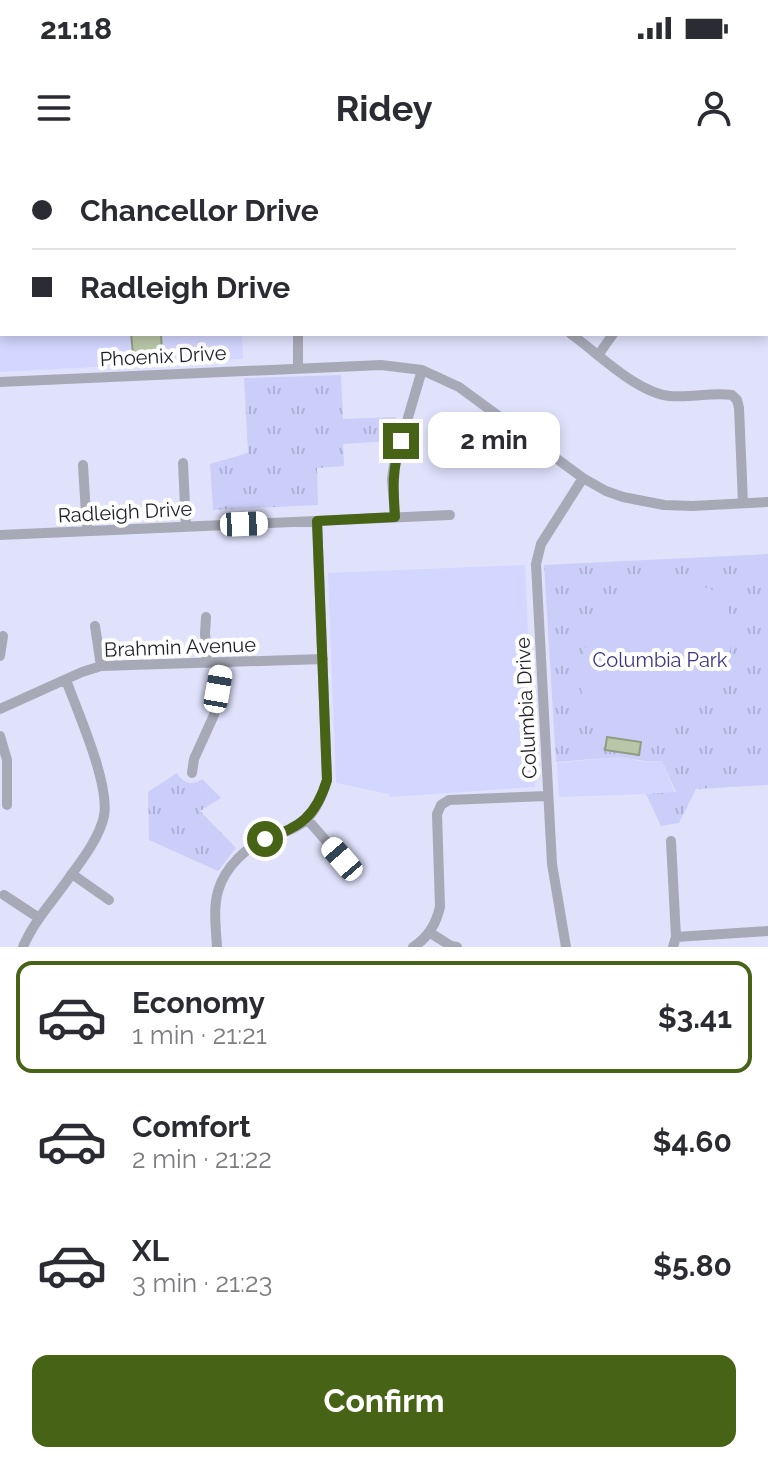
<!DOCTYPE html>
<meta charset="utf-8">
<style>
body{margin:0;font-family:Raleway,sans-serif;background:#f7f7f7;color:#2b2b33;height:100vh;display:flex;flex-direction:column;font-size:30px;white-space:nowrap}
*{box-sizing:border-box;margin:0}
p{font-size:26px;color:#7c7c81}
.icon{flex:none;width:44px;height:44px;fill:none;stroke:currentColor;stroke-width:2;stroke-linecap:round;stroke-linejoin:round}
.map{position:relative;height:787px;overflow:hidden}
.side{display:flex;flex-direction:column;background:#fff;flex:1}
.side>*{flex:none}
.top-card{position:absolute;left:0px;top:0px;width:768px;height:176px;box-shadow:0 4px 12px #0003;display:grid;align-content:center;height:176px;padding:0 32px;background:#fff}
.end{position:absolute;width:36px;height:36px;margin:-18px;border:10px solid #476315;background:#fff;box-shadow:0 0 0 4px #fff}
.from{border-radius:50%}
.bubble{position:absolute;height:56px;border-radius:16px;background:#fff;box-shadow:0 4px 12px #0003;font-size:26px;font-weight:700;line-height:56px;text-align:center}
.car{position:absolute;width:24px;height:48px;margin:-24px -12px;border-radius:10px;box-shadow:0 0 6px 2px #0007;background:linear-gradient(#fff 24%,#345 0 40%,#fff 0 76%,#345 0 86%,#fff 0)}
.top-card b{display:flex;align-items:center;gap:28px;height:76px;font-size:30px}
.top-card b+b{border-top:2px solid #e1e1e2}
.top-card i{width:20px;height:20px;background:#2b2b33}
ul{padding:14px 0 0;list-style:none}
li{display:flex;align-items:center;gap:24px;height:112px;margin:0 16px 12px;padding:0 16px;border:4px solid transparent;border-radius:16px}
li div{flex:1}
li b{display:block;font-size:30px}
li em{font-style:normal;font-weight:700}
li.selected{border-color:#476315}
li>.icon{width:72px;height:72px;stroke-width:1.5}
.action{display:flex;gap:16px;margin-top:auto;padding:16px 32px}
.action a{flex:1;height:92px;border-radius:16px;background:#476315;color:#fff;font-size:32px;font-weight:700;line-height:92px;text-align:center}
.status{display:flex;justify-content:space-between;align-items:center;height:56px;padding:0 40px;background:#fff;direction:ltr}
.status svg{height:22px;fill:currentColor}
header{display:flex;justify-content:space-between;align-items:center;height:104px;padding:0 32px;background:#fff;font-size:36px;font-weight:700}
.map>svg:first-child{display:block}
.built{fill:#d3d6fe}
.park{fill:url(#park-tufts)}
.pitch{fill:#cbcef8}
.building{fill:#b9c7a8;stroke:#909d80;stroke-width:2}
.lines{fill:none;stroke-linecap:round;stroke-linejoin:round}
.minor{stroke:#a8a9b7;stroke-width:10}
.route{stroke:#476315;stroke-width:10}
.labels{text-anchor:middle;stroke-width:8;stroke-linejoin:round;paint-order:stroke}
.street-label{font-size:20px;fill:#1f202c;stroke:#fff}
.park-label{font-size:20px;fill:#3b3289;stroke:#fff}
</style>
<div class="status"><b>21:18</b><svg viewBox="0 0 49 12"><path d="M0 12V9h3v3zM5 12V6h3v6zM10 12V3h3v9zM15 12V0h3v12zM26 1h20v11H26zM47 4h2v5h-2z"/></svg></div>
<header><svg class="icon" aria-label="menu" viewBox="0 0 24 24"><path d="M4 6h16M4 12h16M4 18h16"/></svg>Ridey<svg class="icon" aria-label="person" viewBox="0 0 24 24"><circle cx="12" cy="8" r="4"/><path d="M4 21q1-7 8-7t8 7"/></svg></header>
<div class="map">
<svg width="768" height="787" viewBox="0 0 768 787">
<defs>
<pattern id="park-tufts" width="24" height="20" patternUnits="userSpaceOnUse" patternTransform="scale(2)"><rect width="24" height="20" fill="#cbcef8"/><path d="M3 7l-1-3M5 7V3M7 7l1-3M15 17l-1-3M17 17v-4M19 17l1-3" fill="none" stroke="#aeb1d5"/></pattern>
</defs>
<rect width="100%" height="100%" fill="#e0e2fc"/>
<path class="built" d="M0 0H161L168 2H2V174H242L243 199 0 212Z
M525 405 535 627 390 637 389 634 336 623 328 413Z
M619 597 645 602 662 601 675 633 559 637 557 603Z"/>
<path class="park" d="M341 215 343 259 396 257 389 281 343 284 344 306 317 308 318 345 213 350 210 304 248 293 244 218Z
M768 394V625L696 629 679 663 661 666 646 634 676 632 662 601H645L619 597 556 602 544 405Z
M177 613C182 623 193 626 202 619L221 638 200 651 236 688 218 711 149 680 148 632Z"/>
<path class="pitch" d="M683 422C694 424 707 426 717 433 768 483 680 611 610 569 557 537 582 466 624 437 641 425 663 423 683 422Z"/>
<path class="building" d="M131 174H161L162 192 133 193Z
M607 577 641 582 639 595 605 590Z"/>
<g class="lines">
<path class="minor" d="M475 0V2
M766 77H768
M298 174V208
M571 174C599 194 637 233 670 236 691 238 712 232 732 235L737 240 739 248 743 343
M599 194 613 174
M0 222 381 205 422 210 459 227 583 318 606 331 623 337 664 345 692 346 768 342
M183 303 186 367
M83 305 87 371
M395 357 392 319 394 305 422 210
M0 375 450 355
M206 457 205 473 207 503
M95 466 101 506
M0 496 3 476
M0 549 82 512 101 506 323 499
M0 576 7 600V645
M192 613 194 599 214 555 223 503
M307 659 342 699
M671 681 676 777 673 787
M72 714 109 740
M4 735 39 758
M429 772 451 786 457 787
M676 777 768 771
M23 787C34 760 55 739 71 715 83 699 100 676 104 656 110 624 78 553 66 520
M217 787C216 768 213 749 218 731 225 707 246 687 268 678 282 673 297 669 307 659 318 648 323 634 327 620L317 361
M413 787C428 778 436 764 440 747L437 654 441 645 449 640 548 636
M566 787 552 704 536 404 541 384 583 318"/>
</g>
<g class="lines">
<path class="route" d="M265 679C300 668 316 656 327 620L317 361 395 357C393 327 392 310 401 281"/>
</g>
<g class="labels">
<g class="street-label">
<text transform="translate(163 196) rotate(-3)" y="7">Phoenix Drive</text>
<text transform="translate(125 352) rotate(-3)" y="7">Radleigh Drive</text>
<text transform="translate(180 487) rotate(-2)" y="7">Brahmin Avenue</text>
<text transform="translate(526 548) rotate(-93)" y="7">Columbia Drive</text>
</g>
<g class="park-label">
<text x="660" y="507">Columbia Park</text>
</g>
</g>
</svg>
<i class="end from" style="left:265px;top:679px"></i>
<i class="end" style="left:401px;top:281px"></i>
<div class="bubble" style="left:428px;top:252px;width:132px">2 min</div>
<i class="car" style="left:244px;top:364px;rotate:88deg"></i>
<i class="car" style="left:218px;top:529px;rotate:10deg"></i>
<i class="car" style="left:342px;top:699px;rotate:319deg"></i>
<div class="top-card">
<b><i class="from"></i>Chancellor Drive</b>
<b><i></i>Radleigh Drive</b>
</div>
</div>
<section class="side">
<ul>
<li class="selected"><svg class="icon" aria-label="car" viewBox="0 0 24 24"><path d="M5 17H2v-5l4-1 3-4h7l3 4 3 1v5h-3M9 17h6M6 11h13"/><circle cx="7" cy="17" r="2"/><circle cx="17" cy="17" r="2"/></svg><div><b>Economy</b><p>1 min · 21:21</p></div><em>$3.41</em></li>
<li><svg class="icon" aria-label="car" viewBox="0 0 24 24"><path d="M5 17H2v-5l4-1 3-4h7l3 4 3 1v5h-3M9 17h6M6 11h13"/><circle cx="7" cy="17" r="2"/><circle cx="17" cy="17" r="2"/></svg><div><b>Comfort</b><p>2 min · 21:22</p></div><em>$4.60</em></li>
<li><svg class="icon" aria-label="car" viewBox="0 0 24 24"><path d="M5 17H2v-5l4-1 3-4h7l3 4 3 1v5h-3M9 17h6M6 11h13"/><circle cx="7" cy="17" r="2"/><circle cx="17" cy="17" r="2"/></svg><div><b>XL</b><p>3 min · 21:23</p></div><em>$5.80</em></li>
</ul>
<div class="action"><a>Confirm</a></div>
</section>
